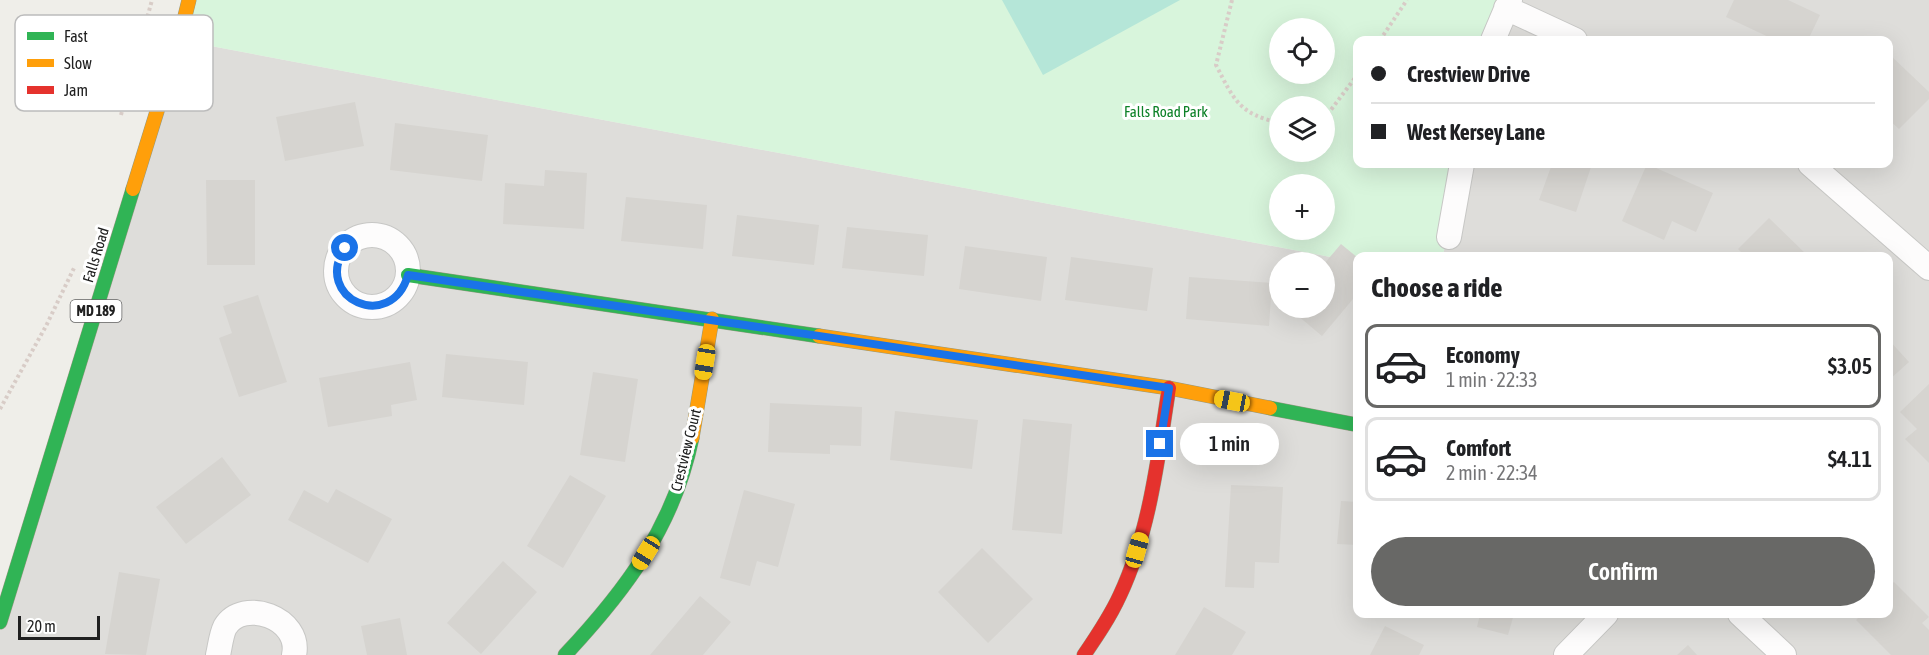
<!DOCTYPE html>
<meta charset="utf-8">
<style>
body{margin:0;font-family:"Asap Condensed",sans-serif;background:#f2f2f2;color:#202124;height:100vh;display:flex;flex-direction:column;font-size:22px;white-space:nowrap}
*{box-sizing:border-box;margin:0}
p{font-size:20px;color:#757577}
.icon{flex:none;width:33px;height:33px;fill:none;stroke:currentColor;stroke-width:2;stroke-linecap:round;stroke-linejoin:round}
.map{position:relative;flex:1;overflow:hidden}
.panel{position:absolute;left:1353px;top:252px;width:540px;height:366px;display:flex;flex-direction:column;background:#fff;border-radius:12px;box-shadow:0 6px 24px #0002}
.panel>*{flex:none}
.banner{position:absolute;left:1353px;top:36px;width:540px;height:132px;border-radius:12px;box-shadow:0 6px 24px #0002;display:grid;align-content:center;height:132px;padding:0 18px;background:#fff}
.fabs{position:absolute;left:1269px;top:18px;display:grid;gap:12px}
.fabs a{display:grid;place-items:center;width:66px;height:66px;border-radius:50%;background:#fff;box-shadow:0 6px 24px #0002;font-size:30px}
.scale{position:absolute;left:18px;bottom:15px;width:82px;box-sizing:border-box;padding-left:6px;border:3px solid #202020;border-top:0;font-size:16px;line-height:21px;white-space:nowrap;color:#202020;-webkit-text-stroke:4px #fff;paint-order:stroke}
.end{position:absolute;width:27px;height:27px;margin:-14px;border:8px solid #1a73e8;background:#fff;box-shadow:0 0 0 3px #fff}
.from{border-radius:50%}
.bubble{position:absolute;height:42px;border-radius:21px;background:#fff;box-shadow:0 6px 24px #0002;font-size:20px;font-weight:600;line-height:42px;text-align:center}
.car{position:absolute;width:18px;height:36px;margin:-18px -9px;border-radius:8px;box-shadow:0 0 4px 2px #0007;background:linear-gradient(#f5c518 24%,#345 0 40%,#f5c518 0 76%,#345 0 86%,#f5c518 0)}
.banner b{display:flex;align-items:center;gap:21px;height:57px;font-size:22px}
.banner b+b{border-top:2px solid #e0e0e0}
.banner i{width:15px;height:15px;background:#202124}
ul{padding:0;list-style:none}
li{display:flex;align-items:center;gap:18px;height:84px;margin:0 12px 9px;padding:0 6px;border:3px solid #e0e0e0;border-radius:12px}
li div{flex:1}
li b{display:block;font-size:22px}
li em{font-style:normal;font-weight:600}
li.active{border-color:#686866}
li>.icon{width:54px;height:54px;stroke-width:1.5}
h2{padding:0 18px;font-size:27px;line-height:72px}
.cta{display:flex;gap:12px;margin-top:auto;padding:12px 18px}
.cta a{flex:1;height:69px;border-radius:36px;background:#686866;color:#fff;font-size:24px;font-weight:600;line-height:69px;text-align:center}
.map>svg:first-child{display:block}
.residential{fill:#deddda;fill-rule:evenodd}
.park{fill:#d8f5dc;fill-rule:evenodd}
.pitch{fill:#b5e6d8}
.building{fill:#d6d4d0}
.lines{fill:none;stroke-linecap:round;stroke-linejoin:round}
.street-casing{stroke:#c7c7c5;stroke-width:26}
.fast-casing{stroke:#949980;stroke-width:15}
.slow-casing{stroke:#949980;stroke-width:15}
.jam-casing{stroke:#949980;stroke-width:15}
.path{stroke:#d8ccc7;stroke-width:4;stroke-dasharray:3 3;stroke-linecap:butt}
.street{stroke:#fdfcfc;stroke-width:24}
.fast{stroke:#30b455;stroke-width:14}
.slow{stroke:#ff9f0a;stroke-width:14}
.jam{stroke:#e5322d;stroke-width:14}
.route{stroke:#1a73e8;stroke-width:8}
.labels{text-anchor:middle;stroke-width:6;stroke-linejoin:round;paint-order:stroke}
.shield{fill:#fff;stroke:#636363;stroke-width:1.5}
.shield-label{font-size:14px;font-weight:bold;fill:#202020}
.park-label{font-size:15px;fill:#0c8127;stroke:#fff}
.street-label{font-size:15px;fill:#202020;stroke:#fff}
.key{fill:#fff;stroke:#bcbcbc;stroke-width:1.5}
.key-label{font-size:16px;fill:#202020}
</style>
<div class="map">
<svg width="1929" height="655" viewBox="0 0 1929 655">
<rect width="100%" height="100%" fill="#efeee9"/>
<path class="residential" d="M1510 0H1929V655H0V622L179 40 1357 262 1358 614H1888V256H1442L1449 237 1462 164H1888V40H1493ZM1280 262H1324V308H1280Z"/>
<path class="park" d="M189 0H1510L1493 40H1358V164H1462L1449 237 1442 256H1358L1357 262 179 40ZM1280 28H1324V74H1280ZM1280 106H1324V152H1280ZM1280 184H1324V230H1280Z"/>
<path class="pitch" d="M1002 0H1180L1043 75Z"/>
<path class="building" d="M1734 0H1788L1820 15 1808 40H1775L1726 17Z
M1888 53 1929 92V99L1899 129 1888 119Z
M355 102 364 146 285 161 276 117Z
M395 123 488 135 482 181 390 170Z
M1552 164H1592L1576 212 1539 200Z
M1647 164 1713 193 1696 232 1672 221 1664 240 1622 221Z
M545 170 587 173 584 229 503 224 505 183 544 186Z
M206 180H255V265H207Z
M626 197 707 205 703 249 621 241Z
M737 215 819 225 814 265 732 256Z
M1769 218 1808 256H1745L1738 249Z
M847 227 928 235 924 276 842 268Z
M1341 244 1358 258V293L1322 336 1297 315 1304 308H1324V264Z
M965 246 1047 257 1041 301 959 289Z
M1071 257 1153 268 1147 311 1065 300Z
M1189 277 1272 283 1269 326 1186 319Z
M258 295 287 382 239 397 219 338 232 333 223 306Z
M1888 339 1909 362 1888 381Z
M446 354 528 362 524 405 442 397Z
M410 362 417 400 391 405 392 416 328 427 319 378Z
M593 372 638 379 625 462 580 455Z
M1929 384V463L1905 439 1917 429 1900 412Z
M770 403 862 407 861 446 830 445V454L768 452Z
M895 411 978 420 972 469 890 460Z
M1023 419 1072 424 1062 534 1012 530Z
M222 457 251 495 186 544 156 507Z
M570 475 606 496 563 568 527 546Z
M1231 485 1283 487 1279 563 1255 562 1254 588 1225 587Z
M336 489 392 519 368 563 288 520 304 490 328 503Z
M744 490 795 504 778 567 757 561 750 586 720 578Z
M1341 501 1358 502V545L1337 544Z
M982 548 1033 599 988 643 938 592Z
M503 561 537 592 481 654 447 623Z
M119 572 160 579 146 655 105 654Z
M1894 582 1929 617 1922 623 1929 630V655H1891L1856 620 1862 614H1888V587Z
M700 596 731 622 703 655H650Z
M1204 607 1246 632 1232 655H1175Z
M1480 614H1514L1508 635 1477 627Z
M400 618 407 655H367L361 626Z
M1385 626 1424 645 1419 655H1370Z
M1688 645 1697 655H1677Z"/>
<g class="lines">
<defs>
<path id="street" d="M1506 8 1575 40
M1493 40 1510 0
M1810 164 1929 268
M336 271a36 36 0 1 1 72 0a36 36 0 1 1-72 0Z
M1449 237 1462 164
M1740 614 1784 655
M218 655C220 647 221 635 225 627 243 597 302 618 294 655
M1566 655 1606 614"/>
<path id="fast" d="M408 275 819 336
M1270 408 1358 425
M0 622 133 189
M565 655C626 590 674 526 692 438"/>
<path id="slow" d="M133 189 179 40 189 0
M819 336 1169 388 1270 408
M692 438 712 319"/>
<path id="jam" d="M1084 655C1097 636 1110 617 1120 595 1150 531 1158 457 1169 388"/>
</defs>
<use href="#street" class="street-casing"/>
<use href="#fast" class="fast-casing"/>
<use href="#slow" class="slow-casing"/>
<use href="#jam" class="jam-casing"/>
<path class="path" d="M1232 0 1216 65C1234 100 1239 114 1280 123
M1380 40 1407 0
M121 115 152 0
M1324 119 1358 74
M0 409 46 326 75 266"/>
<use href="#street" class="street"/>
<use href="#fast" class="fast"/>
<use href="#slow" class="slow"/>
<use href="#jam" class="jam"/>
</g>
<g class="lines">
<path class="route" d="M345 248C312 298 391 334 408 275L1169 388 1160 444"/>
</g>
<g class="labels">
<rect class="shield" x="70.5" y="300" width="51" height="22" rx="4.5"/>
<g class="shield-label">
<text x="96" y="316">MD 189</text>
</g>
<g class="park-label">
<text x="1166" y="117">Falls Road Park</text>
</g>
<g class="street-label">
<text transform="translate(96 255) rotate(-73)" y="5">Falls Road</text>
<text transform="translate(686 450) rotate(-76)" y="5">Crestview Court</text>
</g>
</g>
<rect x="15" y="15" width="198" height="96" rx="9" class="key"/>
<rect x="27" y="32" width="27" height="8" fill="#30b455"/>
<rect x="27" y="59" width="27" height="8" fill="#ff9f0a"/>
<rect x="27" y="86" width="27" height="8" fill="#e5322d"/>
<g class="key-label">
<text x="64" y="42">Fast</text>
<text x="64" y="69">Slow</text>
<text x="64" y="96">Jam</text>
</g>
</svg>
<div class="fabs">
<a><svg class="icon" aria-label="locate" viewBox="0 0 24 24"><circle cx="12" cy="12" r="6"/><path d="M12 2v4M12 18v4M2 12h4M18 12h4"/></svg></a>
<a><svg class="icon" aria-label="layers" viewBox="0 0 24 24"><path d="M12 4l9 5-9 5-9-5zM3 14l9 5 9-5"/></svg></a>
<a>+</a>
<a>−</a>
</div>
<div class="scale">20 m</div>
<i class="end from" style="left:345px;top:248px"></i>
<i class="end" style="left:1160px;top:444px"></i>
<div class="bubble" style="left:1180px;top:423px;width:99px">1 min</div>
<i class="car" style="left:705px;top:362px;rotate:189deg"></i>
<i class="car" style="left:1232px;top:401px;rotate:281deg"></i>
<i class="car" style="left:1137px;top:550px;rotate:16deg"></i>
<i class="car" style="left:646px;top:553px;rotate:212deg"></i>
<div class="banner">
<b><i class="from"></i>Crestview Drive</b>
<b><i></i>West Kersey Lane</b>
</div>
<section class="panel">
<h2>Choose a ride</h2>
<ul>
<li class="active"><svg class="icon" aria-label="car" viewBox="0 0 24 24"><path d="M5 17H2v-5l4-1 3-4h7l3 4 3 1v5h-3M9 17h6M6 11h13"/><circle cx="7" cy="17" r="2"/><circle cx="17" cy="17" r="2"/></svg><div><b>Economy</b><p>1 min · 22:33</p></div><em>$3.05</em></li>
<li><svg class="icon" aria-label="car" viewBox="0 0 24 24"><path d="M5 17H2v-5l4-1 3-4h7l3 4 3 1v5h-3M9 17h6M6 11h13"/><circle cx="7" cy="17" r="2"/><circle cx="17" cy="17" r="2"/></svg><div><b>Comfort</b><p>2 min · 22:34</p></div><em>$4.11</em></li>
</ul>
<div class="cta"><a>Confirm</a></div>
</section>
</div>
